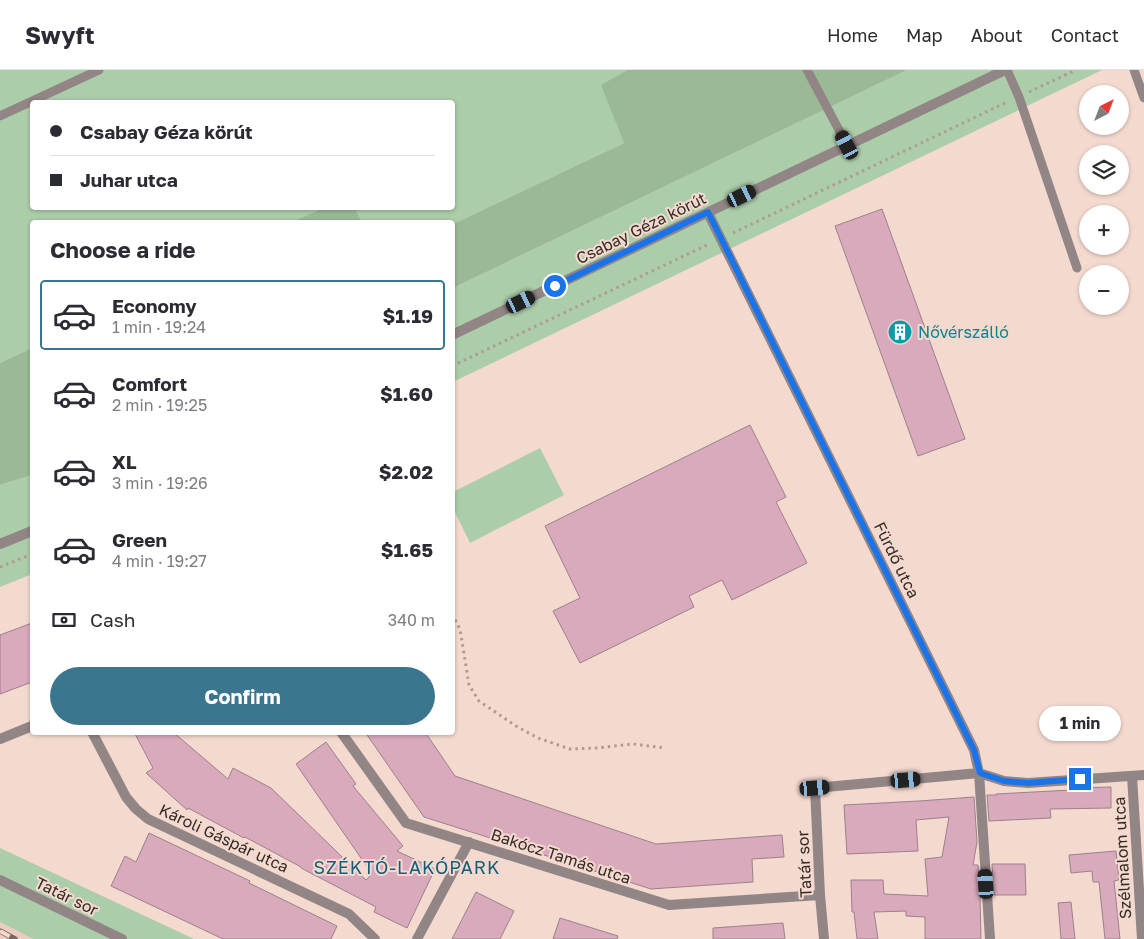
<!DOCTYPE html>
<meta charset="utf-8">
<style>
body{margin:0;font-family:"Golos Text",sans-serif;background:#f2f2f3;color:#2b2b33;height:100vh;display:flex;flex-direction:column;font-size:19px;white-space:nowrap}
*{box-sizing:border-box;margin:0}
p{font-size:16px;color:#7c7c81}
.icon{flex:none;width:28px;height:28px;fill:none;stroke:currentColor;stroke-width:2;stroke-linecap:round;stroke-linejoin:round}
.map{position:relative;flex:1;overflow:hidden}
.drawer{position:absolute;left:30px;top:150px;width:425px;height:515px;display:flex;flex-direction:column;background:#fff;border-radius:5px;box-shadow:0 1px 4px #0004}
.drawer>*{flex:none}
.guide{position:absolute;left:30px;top:30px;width:425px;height:110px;border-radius:5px;box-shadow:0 1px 4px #0004;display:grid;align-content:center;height:110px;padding:0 20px;background:#fff}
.needle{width:32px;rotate:42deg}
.controls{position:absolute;left:1079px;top:15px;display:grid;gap:10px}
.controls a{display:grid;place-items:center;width:50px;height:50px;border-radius:50%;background:#fff;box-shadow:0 1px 4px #0004;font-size:25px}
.end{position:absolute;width:22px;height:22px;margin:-11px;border:6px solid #1a73e8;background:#fff;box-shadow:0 0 0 2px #fff}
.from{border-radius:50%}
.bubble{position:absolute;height:35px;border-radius:18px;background:#fff;box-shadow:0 1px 4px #0004;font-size:16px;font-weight:700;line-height:35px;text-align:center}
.car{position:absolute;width:15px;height:30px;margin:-15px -8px;border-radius:6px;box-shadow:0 0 4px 1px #0007;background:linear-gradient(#222 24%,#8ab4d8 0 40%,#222 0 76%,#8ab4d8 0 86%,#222 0)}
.guide b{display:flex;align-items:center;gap:18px;height:48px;font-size:19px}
.guide b+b{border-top:1px solid #e1e1e2}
.guide i{width:12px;height:12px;background:#2b2b33}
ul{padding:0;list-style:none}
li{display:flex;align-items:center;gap:15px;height:70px;margin:0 10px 8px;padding:0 10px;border:2px solid transparent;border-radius:5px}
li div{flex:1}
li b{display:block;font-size:19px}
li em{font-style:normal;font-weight:700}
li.current{border-color:#3b768e}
li>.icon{width:45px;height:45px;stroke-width:1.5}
h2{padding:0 20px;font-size:22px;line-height:60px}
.pay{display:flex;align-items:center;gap:12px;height:55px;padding:0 20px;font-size:19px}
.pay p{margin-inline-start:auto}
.button{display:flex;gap:10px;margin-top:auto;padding:10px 20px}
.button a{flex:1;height:58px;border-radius:30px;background:#3b768e;color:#fff;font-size:20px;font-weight:700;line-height:58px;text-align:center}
header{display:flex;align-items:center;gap:30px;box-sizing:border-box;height:70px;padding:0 25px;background:#fff;border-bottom:1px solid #e1e1e2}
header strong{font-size:24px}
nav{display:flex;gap:28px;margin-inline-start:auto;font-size:18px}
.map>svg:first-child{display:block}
.built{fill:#eecbbf}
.green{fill:#accda9}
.forest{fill:#9aba96}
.building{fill:#d9a9bc;stroke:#9a828b}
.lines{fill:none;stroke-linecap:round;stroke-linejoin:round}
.path{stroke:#b09b93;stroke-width:3;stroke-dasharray:2.5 4;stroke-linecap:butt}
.service{stroke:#928585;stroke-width:9}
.minor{stroke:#928585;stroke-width:10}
.tertiary{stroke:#928585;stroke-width:10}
.rail-casing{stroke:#776761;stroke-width:5.5}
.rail{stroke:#f4d9cf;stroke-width:4;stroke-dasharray:11;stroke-linecap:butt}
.route{stroke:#1a73e8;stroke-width:6}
.labels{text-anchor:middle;stroke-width:4;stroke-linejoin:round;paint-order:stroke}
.street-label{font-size:16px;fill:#342a26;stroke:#f4d9cf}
.culture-label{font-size:16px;fill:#0d838f;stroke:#f4d9cf;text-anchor:start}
.neighbourhood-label{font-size:18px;letter-spacing:1px;fill:#155e78;stroke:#f4d9cf}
</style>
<header>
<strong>Swyft</strong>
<nav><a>Home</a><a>Map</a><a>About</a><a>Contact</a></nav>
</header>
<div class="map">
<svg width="1144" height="869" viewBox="0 0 1144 869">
<rect width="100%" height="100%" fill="#f4d9cf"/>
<path class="built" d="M0 852 33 869H0Z"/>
<path class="green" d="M0 0H627L602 15 624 73 453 154 452 152H362L355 138H452V32H32V138H323L292 152H32V278L0 293Z
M907 0H1102L453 312V218Z
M540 378 564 425 470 473 453 438V422Z
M32 405V504L0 517V415Z
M0 778 194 869H33L0 852Z"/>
<path class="forest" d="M627 0H907L453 218V154L624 73 601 15Z
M323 138H355L362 152H292Z
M32 278V405L0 415V293Z"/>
<path class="building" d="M882 139 965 369 918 386 835 156Z
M750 355 786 427 776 432 807 493 732 530 722 510 689 526 694 537 580 593 553 541 580 528 545 456Z
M32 553V612L0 624V565Z
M134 662H173L228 709 233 698 271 718 366 810 372 804 296 694 326 672 356 714 353 716 403 776 397 781 435 799 407 858 374 842 376 837 301 798V797L245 767 244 768 188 738 187 740 146 703 153 698Z
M365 662H425L455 706 656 774 782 765 784 787 752 789 753 812 651 819 424 747Z
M1111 717V738L1050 739 1051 748 989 751 987 725H996V724L1071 720V718Z
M974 727 977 772 973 795H978L980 826 981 869H925V847L906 846V841L874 842 878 869H857L854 842H852L851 810H883L884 824 928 826 925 789 942 787 949 747 916 750 918 781 847 784 844 735 919 731Z
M149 763 250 811 249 813 337 856 331 869H223L111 816 125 786 136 792Z
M1116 781 1119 810 1114 811 1120 869H1105L1099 812H1093L1092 801 1071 803 1069 785Z
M992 794H1025L1026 825H994Z
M476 822 514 841 500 869H452Z
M1071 832 1075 869H1061L1058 833Z
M560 848 618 866 617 869H553Z
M783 853 785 869H713V858Z"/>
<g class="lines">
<path class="path" d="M1029 22 1076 0
M733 163 1007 32
M452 296 709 174
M0 497 32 484
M452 544 460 559 469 615 479 631 516 656 538 668 570 679 597 678 633 674 666 678"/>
<path class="service" d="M807 0 847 75
M1007 0 1019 27 1077 198
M1134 0 1144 28
M0 46 99 0"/>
<path class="minor" d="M708 143 974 680 979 703 990 869
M92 662 126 727 136 739 148 749 349 844 375 869
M341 662 406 753 669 835 820 825
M0 669 32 656
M1132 706 1142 869
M0 810 122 869
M417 869 469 772
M824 869 820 825 815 718 979 703 1004 711 1028 713 1144 705"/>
<path class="tertiary" d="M452 265 1005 0
M0 474 32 461"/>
<defs>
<path id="rail" d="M0 861 15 869"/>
</defs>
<use href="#rail" class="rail-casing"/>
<use href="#rail" class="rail"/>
</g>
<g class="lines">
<path class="route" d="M555 216 708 142 974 680 980 703 1004 711 1028 713 1080 709"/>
</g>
<defs>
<symbol id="building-disc" viewBox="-11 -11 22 22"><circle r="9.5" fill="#0f9aa8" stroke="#f4d9cf"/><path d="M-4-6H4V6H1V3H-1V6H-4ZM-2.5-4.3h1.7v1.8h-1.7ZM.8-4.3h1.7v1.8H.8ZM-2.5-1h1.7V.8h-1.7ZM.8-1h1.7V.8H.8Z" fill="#fff"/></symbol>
</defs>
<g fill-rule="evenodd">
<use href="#building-disc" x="886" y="248" width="28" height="28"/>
</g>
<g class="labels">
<g class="street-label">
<text transform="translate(641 158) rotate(-26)" y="6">Csabay Géza körút</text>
<text transform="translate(897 490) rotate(64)" y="6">Fürdő utca</text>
<text transform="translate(224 768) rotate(25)" y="6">Károli Gáspár utca</text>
<text transform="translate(561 786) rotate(18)" y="6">Bakócz Tamás utca</text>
<text transform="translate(1122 788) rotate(-93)" y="6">Szélmalom utca</text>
<text transform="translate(804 794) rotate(-93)" y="6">Tatár sor</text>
<text transform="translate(67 826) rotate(26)" y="6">Tatár sor</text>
</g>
<g class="culture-label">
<text x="918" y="268">Nővérszálló</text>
</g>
<g class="neighbourhood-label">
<text x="407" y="804">SZÉKTÓ-LAKÓPARK</text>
</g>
</g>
</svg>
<div class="controls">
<a><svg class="needle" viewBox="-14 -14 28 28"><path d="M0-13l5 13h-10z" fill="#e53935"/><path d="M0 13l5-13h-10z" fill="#7c7c81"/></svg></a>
<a><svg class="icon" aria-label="layers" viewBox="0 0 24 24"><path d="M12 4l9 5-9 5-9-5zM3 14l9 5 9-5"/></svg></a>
<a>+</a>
<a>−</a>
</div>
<i class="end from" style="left:555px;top:216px"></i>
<i class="end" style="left:1080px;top:709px"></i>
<div class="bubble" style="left:1039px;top:636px;width:82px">1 min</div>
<i class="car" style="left:847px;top:75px;rotate:332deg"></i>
<i class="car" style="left:742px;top:126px;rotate:64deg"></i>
<i class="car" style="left:521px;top:232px;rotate:64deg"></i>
<i class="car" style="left:906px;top:710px;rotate:85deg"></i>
<i class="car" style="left:815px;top:718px;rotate:85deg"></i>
<i class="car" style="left:986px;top:814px;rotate:356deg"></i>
<div class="guide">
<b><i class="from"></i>Csabay Géza körút</b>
<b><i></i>Juhar utca</b>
</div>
<section class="drawer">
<h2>Choose a ride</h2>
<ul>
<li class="current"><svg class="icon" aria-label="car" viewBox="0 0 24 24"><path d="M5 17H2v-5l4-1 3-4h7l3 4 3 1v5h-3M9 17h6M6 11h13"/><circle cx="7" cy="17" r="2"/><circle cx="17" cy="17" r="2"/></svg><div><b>Economy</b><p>1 min · 19:24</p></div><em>$1.19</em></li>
<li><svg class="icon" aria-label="car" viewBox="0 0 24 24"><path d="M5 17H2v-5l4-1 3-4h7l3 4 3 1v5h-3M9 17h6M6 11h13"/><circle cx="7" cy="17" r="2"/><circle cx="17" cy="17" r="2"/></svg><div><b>Comfort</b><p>2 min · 19:25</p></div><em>$1.60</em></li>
<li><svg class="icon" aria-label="car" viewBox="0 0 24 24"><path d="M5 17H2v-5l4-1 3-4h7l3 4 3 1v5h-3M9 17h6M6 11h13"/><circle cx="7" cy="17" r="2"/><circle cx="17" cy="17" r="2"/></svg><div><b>XL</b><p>3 min · 19:26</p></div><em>$2.02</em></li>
<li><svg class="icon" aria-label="car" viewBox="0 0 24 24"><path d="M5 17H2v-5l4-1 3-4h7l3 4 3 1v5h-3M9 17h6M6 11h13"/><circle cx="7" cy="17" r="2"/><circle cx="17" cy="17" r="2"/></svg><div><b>Green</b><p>4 min · 19:27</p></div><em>$1.65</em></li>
</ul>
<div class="pay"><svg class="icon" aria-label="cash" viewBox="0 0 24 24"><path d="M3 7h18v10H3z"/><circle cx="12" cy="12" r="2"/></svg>Cash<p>340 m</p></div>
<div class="button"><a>Confirm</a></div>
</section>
</div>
